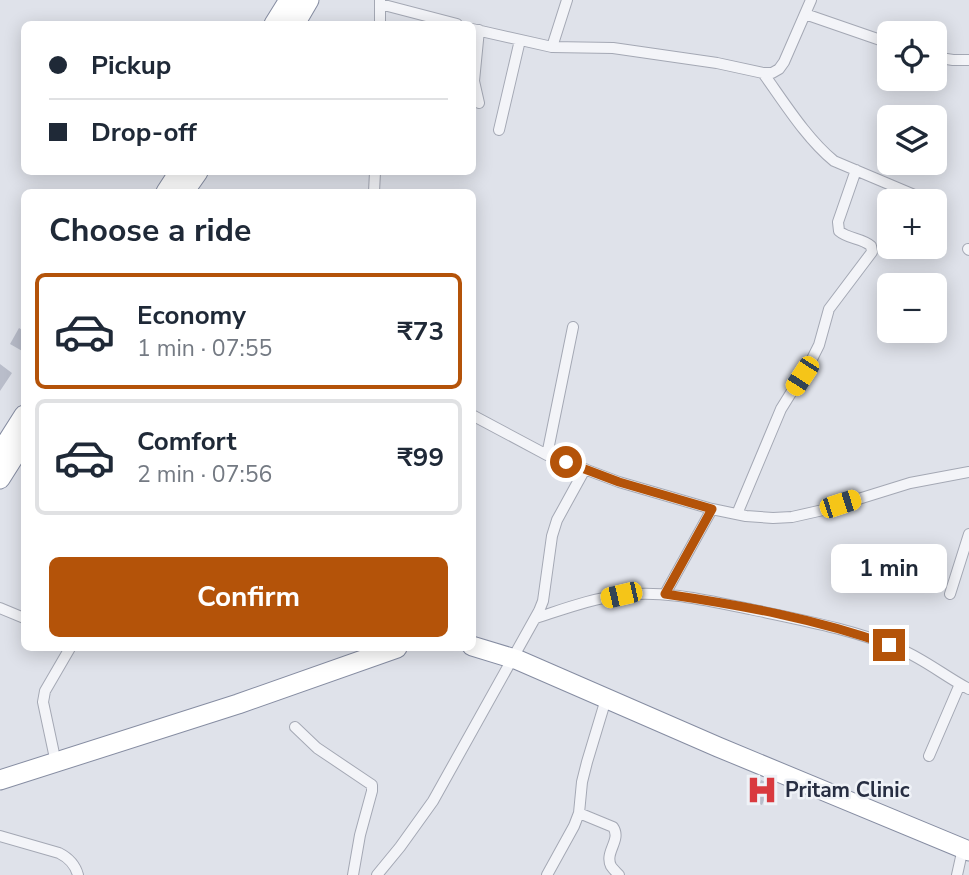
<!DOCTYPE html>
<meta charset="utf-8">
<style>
body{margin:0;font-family:"Nunito Sans",sans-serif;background:#f6f6f7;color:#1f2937;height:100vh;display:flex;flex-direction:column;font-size:26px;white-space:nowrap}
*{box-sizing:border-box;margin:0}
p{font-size:23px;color:#747a83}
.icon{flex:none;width:38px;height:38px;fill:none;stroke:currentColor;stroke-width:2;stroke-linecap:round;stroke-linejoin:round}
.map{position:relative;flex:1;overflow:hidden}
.sheet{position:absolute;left:21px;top:189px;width:455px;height:462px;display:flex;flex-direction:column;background:#fff;border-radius:10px;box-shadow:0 4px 18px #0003}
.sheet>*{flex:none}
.hud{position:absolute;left:21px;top:21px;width:455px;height:154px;border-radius:10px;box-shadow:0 4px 18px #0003;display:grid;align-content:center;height:154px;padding:0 28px;background:#fff}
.buttons{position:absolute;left:877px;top:21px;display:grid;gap:14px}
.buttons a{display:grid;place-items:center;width:70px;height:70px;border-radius:10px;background:#fff;box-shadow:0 4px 18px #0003;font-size:35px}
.end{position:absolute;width:32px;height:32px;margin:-16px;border:9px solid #b45309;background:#fff;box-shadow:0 0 0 4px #fff}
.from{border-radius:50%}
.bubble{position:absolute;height:49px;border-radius:10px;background:#fff;box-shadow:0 4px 18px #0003;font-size:23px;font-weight:700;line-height:49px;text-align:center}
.car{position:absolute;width:21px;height:42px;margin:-21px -10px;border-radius:9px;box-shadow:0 0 5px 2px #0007;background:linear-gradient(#f5c518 24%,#345 0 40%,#f5c518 0 76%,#345 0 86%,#f5c518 0)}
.hud b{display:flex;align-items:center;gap:24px;height:66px;font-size:26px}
.hud b+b{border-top:2px solid #e0e1e3}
.hud i{width:18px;height:18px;background:#1f2937}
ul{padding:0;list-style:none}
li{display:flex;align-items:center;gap:21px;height:116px;margin:0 14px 10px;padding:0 14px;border:4px solid #e0e1e3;border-radius:10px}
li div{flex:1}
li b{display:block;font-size:26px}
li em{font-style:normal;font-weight:700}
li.selected{border-color:#b45309}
li>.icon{width:63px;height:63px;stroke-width:1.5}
h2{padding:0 28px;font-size:32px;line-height:84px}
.action{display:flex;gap:14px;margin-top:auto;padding:14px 28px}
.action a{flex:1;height:80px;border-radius:10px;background:#b45309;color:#fff;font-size:28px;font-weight:700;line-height:80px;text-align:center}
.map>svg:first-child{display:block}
.building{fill:#b9bdca}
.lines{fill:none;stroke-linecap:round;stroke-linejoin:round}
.street-casing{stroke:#a4a8b4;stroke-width:12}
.highway-casing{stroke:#868da2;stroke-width:21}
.street{stroke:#f3f4f8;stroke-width:10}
.highway{stroke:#fff;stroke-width:19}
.route{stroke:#b45309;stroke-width:9}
.labels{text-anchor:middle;stroke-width:5;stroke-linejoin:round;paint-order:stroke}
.poi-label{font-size:21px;font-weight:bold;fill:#272e42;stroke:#eff2f7;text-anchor:start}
</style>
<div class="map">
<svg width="969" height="875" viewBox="0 0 969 875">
<rect width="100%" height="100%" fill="#dfe2ea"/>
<path class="building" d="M19 328 24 331V352L10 344Z
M0 364 12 373 0 391Z
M761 780 771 784 762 805 752 801Z"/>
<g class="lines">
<defs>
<path id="street" d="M380 0V24
M380 4 457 24
M805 14 889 43
M472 29 552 47 613 48 717 63 763 73H772L779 69 784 62 811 0
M552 47 567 0
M934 57 953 60H969
M763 73C784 102 806 138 834 161L924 199
M479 103 474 81 479 30
M499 130 520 40
M374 192 375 172
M968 249 969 250
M472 415 547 455 619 482 712 509 746 516 773 518 792 517 823 510 910 483 969 472
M547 455 573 327
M737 514 781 409 812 359 819 345 829 309 872 252 871 246C862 238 848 239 839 231L838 222 856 170
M665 594 712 509
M950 594 969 534
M0 608 24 618
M536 618C564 609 593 598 623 595 666 590 708 601 750 609 801 620 852 629 900 649 924 659 946 677 969 689
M295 727 317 748 372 785V791L360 835 353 875
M929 756 960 684
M56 763 43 702 45 691 70 648
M579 813 613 827C622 840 604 852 611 866 613 869 616 872 619 875
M0 836 59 853C69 858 75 864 78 875
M377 875 400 847 433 801 539 611 543 601 552 536 557 520 585 469
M547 875 574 826 579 813 582 782 587 762 606 699
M957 875 963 848"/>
<path id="highway" d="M274 24 289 0
M295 24 309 0
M166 192 179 172
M184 192 198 172
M0 453 24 415
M0 479 24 441
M472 646 518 660 718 747 969 851
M0 780 238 704 397 648"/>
</defs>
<use href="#street" class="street-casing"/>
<use href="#highway" class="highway-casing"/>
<use href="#street" class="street"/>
<use href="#highway" class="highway"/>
</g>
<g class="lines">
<path class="route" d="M566 462 619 482 712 509 665 594C740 605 817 619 889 645"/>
</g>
<defs>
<symbol id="hospital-bare" viewBox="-9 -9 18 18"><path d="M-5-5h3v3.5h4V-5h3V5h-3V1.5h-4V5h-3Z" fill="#d93a3f" stroke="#eff2f7" stroke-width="2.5" paint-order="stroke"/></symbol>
</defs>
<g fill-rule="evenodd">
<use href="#hospital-bare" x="740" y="768" width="44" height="44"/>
</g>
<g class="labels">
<g class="poi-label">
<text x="785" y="797">Pritam Clinic</text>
</g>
</g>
</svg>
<div class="buttons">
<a><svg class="icon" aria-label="locate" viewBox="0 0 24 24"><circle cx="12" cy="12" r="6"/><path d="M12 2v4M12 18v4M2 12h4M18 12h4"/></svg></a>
<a><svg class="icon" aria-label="layers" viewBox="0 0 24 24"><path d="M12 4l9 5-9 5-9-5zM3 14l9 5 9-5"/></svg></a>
<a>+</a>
<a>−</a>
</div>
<i class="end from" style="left:566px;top:462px"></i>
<i class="end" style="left:889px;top:645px"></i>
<div class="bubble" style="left:831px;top:544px;width:116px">1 min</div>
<i class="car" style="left:802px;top:376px;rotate:213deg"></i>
<i class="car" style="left:840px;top:504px;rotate:72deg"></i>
<i class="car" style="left:621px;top:595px;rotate:257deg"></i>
<div class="hud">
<b><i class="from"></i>Pickup</b>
<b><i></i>Drop-off</b>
</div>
<section class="sheet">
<h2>Choose a ride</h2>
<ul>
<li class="selected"><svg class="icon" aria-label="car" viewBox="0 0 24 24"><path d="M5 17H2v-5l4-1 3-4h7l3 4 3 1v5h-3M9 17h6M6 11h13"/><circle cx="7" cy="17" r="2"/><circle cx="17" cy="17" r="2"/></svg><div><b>Economy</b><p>1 min · 07:55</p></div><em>₹73</em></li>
<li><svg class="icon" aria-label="car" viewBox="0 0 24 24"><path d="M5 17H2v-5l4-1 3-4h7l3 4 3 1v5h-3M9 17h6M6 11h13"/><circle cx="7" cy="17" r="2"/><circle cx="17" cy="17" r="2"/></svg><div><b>Comfort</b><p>2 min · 07:56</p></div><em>₹99</em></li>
</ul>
<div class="action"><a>Confirm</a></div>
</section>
</div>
